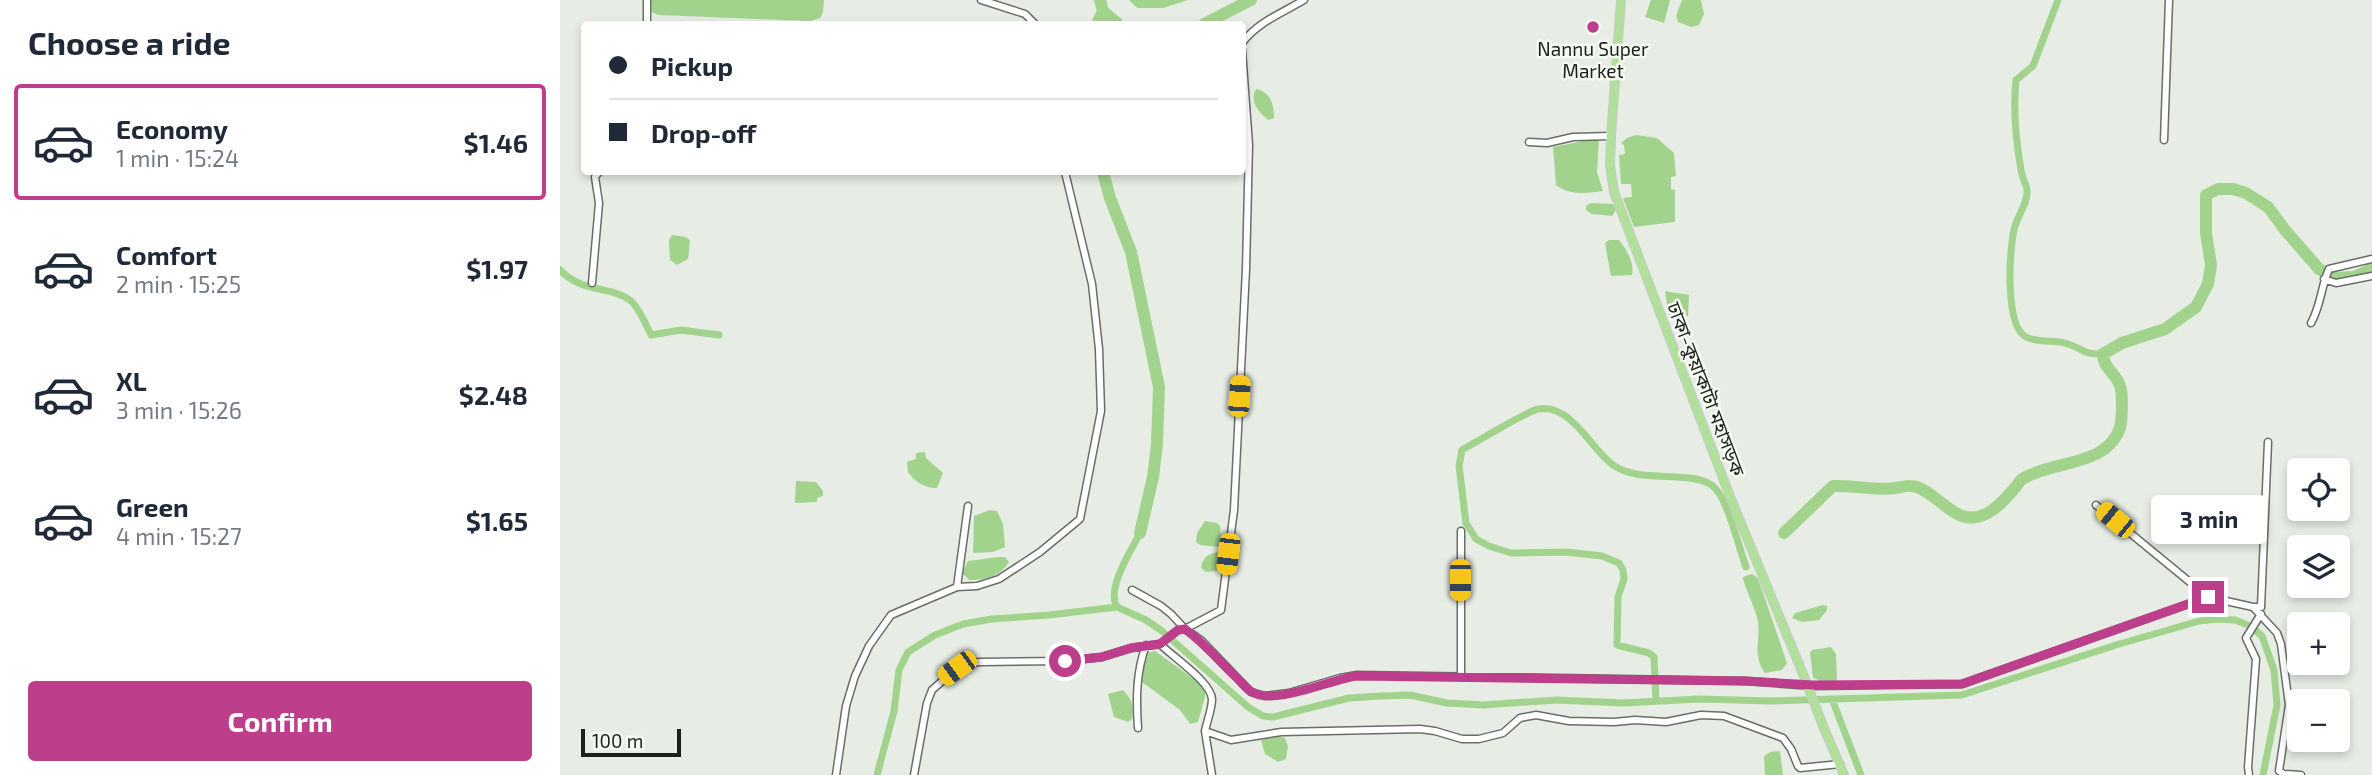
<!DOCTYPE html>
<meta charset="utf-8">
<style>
body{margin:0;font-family:"Exo 2","Noto Sans Bengali",sans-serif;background:#f6f6f7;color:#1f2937;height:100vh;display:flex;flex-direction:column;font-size:26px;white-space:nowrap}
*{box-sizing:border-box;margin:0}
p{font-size:23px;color:#747a83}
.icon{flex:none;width:38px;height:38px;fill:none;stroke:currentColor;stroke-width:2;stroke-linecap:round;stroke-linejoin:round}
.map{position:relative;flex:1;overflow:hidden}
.panel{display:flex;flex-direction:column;background:#fff;width:560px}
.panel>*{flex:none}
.top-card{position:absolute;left:21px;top:21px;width:665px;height:154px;border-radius:7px;box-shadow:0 4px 10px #0003;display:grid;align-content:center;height:154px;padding:0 28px;background:#fff}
.controls{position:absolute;left:1727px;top:458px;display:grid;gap:14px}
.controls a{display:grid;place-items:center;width:63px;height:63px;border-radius:7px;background:#fff;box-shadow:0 4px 10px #0003;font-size:35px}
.scale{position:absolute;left:21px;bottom:18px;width:100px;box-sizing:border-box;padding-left:7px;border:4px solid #1d1f1c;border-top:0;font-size:19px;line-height:24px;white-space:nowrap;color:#1d1f1c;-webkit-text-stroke:5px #f4faf1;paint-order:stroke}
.end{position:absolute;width:32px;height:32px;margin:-16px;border:9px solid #bd3e8b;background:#fff;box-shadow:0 0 0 4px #fff}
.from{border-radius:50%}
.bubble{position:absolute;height:49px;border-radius:7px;background:#fff;box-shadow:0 4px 10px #0003;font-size:23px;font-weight:700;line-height:49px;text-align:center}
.car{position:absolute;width:21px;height:42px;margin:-21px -10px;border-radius:9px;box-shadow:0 0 5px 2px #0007;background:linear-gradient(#f5c518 24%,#345 0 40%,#f5c518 0 76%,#345 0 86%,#f5c518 0)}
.top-card b{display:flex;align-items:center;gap:24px;height:66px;font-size:26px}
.top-card b+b{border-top:2px solid #e0e1e3}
.top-card i{width:18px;height:18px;background:#1f2937}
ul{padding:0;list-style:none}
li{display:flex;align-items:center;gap:21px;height:116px;margin:0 14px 10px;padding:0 14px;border:4px solid transparent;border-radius:7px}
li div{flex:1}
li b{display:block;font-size:26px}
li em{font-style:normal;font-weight:700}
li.active{border-color:#bd3e8b}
li>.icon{width:63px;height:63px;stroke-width:1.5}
h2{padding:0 28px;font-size:32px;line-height:84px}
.cta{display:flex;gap:14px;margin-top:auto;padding:14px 28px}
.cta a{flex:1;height:80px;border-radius:7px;background:#bd3e8b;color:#fff;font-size:28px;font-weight:700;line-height:80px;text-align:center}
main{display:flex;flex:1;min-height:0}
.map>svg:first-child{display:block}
.water{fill:#a2d38d}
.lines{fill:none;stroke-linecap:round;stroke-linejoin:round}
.canal{stroke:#a2d38d;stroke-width:7}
.river{stroke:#a2d38d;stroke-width:12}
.minor-casing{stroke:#696e67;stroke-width:9}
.major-casing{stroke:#c9c9c9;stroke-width:10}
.minor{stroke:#fff;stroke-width:6}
.major{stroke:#b1e09a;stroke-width:8}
.major-bridge-casing{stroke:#c9c9c9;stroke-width:10;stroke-linecap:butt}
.major-bridge{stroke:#b1e09a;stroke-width:8}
.route{stroke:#bd3e8b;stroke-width:9}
.poi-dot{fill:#bd3e8b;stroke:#f4faf1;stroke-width:2.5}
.labels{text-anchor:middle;stroke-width:5;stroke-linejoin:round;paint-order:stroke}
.poi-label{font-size:19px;fill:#1d1f1c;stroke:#f4faf1}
.street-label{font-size:19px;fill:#1d1f1c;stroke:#f4faf1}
</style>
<main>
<section class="panel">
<h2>Choose a ride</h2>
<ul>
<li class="active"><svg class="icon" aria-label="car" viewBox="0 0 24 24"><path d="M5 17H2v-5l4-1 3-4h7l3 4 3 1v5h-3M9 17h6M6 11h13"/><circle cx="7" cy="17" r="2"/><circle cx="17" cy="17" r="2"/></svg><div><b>Economy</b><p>1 min · 15:24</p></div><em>$1.46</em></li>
<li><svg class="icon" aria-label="car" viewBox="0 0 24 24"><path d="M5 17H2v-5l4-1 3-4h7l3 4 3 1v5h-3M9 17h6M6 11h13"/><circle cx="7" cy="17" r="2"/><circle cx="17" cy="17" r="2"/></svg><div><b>Comfort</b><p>2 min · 15:25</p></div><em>$1.97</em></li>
<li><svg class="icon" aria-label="car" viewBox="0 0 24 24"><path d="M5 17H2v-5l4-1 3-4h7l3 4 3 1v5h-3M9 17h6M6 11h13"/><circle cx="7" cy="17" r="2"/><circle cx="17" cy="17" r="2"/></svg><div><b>XL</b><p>3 min · 15:26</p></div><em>$2.48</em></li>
<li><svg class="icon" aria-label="car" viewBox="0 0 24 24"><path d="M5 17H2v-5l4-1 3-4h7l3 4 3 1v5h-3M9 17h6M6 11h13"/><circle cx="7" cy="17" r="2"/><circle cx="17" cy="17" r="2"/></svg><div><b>Green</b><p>4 min · 15:27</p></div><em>$1.65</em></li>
</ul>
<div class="cta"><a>Confirm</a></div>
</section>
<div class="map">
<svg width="1812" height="775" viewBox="0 0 1812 775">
<rect width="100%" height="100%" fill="#e7ede4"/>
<path class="water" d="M91 0H264L263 12 260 18 250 21 98 15 92 12Z
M569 0H628L603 8H577Z
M1091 0H1110L1104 23 1085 17Z
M1122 0H1141L1144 14 1139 25 1131 27 1118 22 1116 16Z
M696 89C711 92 714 105 714 118L708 120C699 112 689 102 696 89Z
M1076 135 1097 138 1114 153 1116 176 1111 177V189L1115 190V222L1074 227 1063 198 1072 197 1071 184H1061L1059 155 1065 154 1064 145 1061 143 1067 138Z
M1039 138 1037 172 1043 191C1026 193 1010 196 996 185L993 147Z
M1031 203 1053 204 1056 210 1052 216 1032 214 1026 210V206Z
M112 235 126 237 130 241 128 259 117 265 110 260 109 240Z
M1049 240H1059C1066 248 1075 264 1072 275L1051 276 1045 243Z
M1105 291 1129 295 1128 316 1109 317Z
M365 452 366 458 383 473 377 488C364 488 355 482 348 472L347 462 356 459V453Z
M236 481 256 482 263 491V496L257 498V502L235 503Z
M430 510 437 511 443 524 445 547 433 552 413 553 414 516Z
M645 521 657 523 660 526 661 541 658 547 640 545 636 542 637 533Z
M659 552 664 559 656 571 646 572 641 568C643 556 648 554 659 552Z
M438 557H445L449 562C441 576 425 580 409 580L402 573 408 561Z
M1192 574 1198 578 1227 663 1222 670 1205 673C1191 654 1202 638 1197 617 1193 604 1187 592 1183 579V577Z
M1263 605 1267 606V610L1259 620 1242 622 1232 618 1235 613Z
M1271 647 1276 654 1277 679 1276 681H1259L1253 677 1250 653 1252 650Z
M595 651 645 687V697L638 722 630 724 620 710 582 682 586 653Z
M563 690C572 699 574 707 572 719L568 722 554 717 548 694Z
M718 736 725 738 728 746 726 759 718 762 705 754 701 740Z
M1220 751 1223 775H1205L1204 756 1210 752Z"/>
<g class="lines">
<path class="canal" d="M1498 0 1473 66 1456 80C1453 108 1456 141 1461 170 1462 177 1466 184 1467 190 1468 205 1456 217 1454 230 1449 252 1445 326 1466 337 1480 344 1495 339 1508 344 1526 350 1521 354 1543 354
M0 270C23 294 51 285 71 301 80 309 86 325 91 335L121 330 159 335
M580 533C571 551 546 588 557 607L586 620 602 631 688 707 703 716 713 717 789 698 822 696 850 695 887 703 923 705 997 700 1063 703 1139 699 1211 701 1402 695 1556 645 1639 621 1657 619 1675 620 1690 626 1702 636 1714 670 1717 705 1703 775
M1272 699 1301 775
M1096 701 1094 657 1089 653 1057 645 1058 597 1064 579 1063 570 1059 563 1042 556 1007 552 951 553 929 546 916 539 906 523 899 466 902 450C917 442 965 412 978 409 1012 404 1030 448 1053 465 1080 485 1136 468 1155 488 1168 501 1179 548 1186 567
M317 775 334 711 339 670 348 652 375 635 403 624 432 619 489 615 557 607"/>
<path class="river" d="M543 11 558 24
M537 24 543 11 540 0
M644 24 691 0
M543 172 550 198 571 252 599 387 597 444 593 477 580 533
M1224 533 1273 486C1294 485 1314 491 1336 488 1343 487 1350 484 1357 487 1374 493 1391 515 1406 517 1426 521 1442 503 1454 489 1458 485 1459 480 1464 478 1494 460 1546 467 1560 428 1562 421 1563 393 1560 386 1556 373 1543 368 1543 354L1562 343 1605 329 1636 307 1648 284 1651 265 1646 233V195L1658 189H1673L1686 193 1708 207 1725 230 1759 269 1775 278 1794 277 1812 269"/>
<defs>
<path id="minor" d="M421 0 465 14 475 24
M87 24V0
M682 43C698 22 722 13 744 0
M1604 140 1609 0
M969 142 987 143 1013 137 1051 136
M1764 279 1776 283 1812 276
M32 283 39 203 35 177 39 172
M1751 323C1761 306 1761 286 1769 269L1812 259
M1536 505 1648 597
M397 587 408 506
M572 590 601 606 611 614 625 629 642 641 691 692 705 696 729 693 780 678 797 675 1186 681 1253 686 1402 684 1648 597 1693 607 1717 633 1721 644 1729 705 1719 771 1724 774 1741 775
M1693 607H1701L1708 442
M600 644C613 657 651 682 652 699 652 709 647 721 645 731L671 740 721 732 860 729 875 731 902 739H919L943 733 960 718 976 715 1009 721 1054 722 1075 720 1106 722 1141 715 1164 716 1223 738 1231 749 1238 766 1240 768 1280 764
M901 677V531
M578 728C576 700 576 672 586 645
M645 731 652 775
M276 775 286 706 295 676 309 646 331 615 397 587 417 586 439 579 480 552 520 519 541 411 539 349 532 284 505 172
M354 775 367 703 372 690 397 668 408 663 421 662 505 661 542 657 571 648 600 644 618 630 625 629 661 610 674 510 686 269 689 145 682 50
M1689 775 1688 767 1696 659 1686 638 1701 614"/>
<path id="major" d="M1061 0 1051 136 1050 165 1054 192 1169 494 1245 679
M1263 726 1284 775"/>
</defs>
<use href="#minor" class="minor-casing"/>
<use href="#major" class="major-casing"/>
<use href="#minor" class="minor"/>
<use href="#major" class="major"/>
<defs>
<path id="major-bridge" d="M1245 679 1263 726"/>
</defs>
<use href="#major-bridge" class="major-bridge-casing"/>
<use href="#major-bridge" class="major-bridge"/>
</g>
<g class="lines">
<path class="route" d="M505 661 542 657 571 648 600 644 618 630 625 629C644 643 659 661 676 677 681 682 686 689 692 692 715 706 771 679 797 676L1186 681 1253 685 1402 684 1648 597"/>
</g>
<circle class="poi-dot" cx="1033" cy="27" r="7"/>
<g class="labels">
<g class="poi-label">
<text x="1033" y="56">Nannu Super<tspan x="1033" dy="22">Market</tspan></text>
</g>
<g class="street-label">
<text transform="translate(1146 389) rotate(69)" y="7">ঢাকা-কুয়াকাটা মহাসড়ক</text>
</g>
</g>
</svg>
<div class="controls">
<a><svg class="icon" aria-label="locate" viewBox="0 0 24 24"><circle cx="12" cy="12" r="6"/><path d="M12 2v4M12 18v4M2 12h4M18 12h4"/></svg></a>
<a><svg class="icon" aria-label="layers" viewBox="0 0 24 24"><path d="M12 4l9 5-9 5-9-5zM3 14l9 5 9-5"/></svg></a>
<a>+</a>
<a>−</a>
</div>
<div class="scale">100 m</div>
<i class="end from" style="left:505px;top:661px"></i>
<i class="end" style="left:1648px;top:597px"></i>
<div class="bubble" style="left:1591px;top:495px;width:116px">3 min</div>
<i class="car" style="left:679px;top:396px;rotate:4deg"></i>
<i class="car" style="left:1555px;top:520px;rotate:309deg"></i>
<i class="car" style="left:668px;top:554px;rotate:187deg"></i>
<i class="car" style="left:900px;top:580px;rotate:180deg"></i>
<i class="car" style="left:397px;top:668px;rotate:234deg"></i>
<div class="top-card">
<b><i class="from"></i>Pickup</b>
<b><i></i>Drop-off</b>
</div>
</div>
</main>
